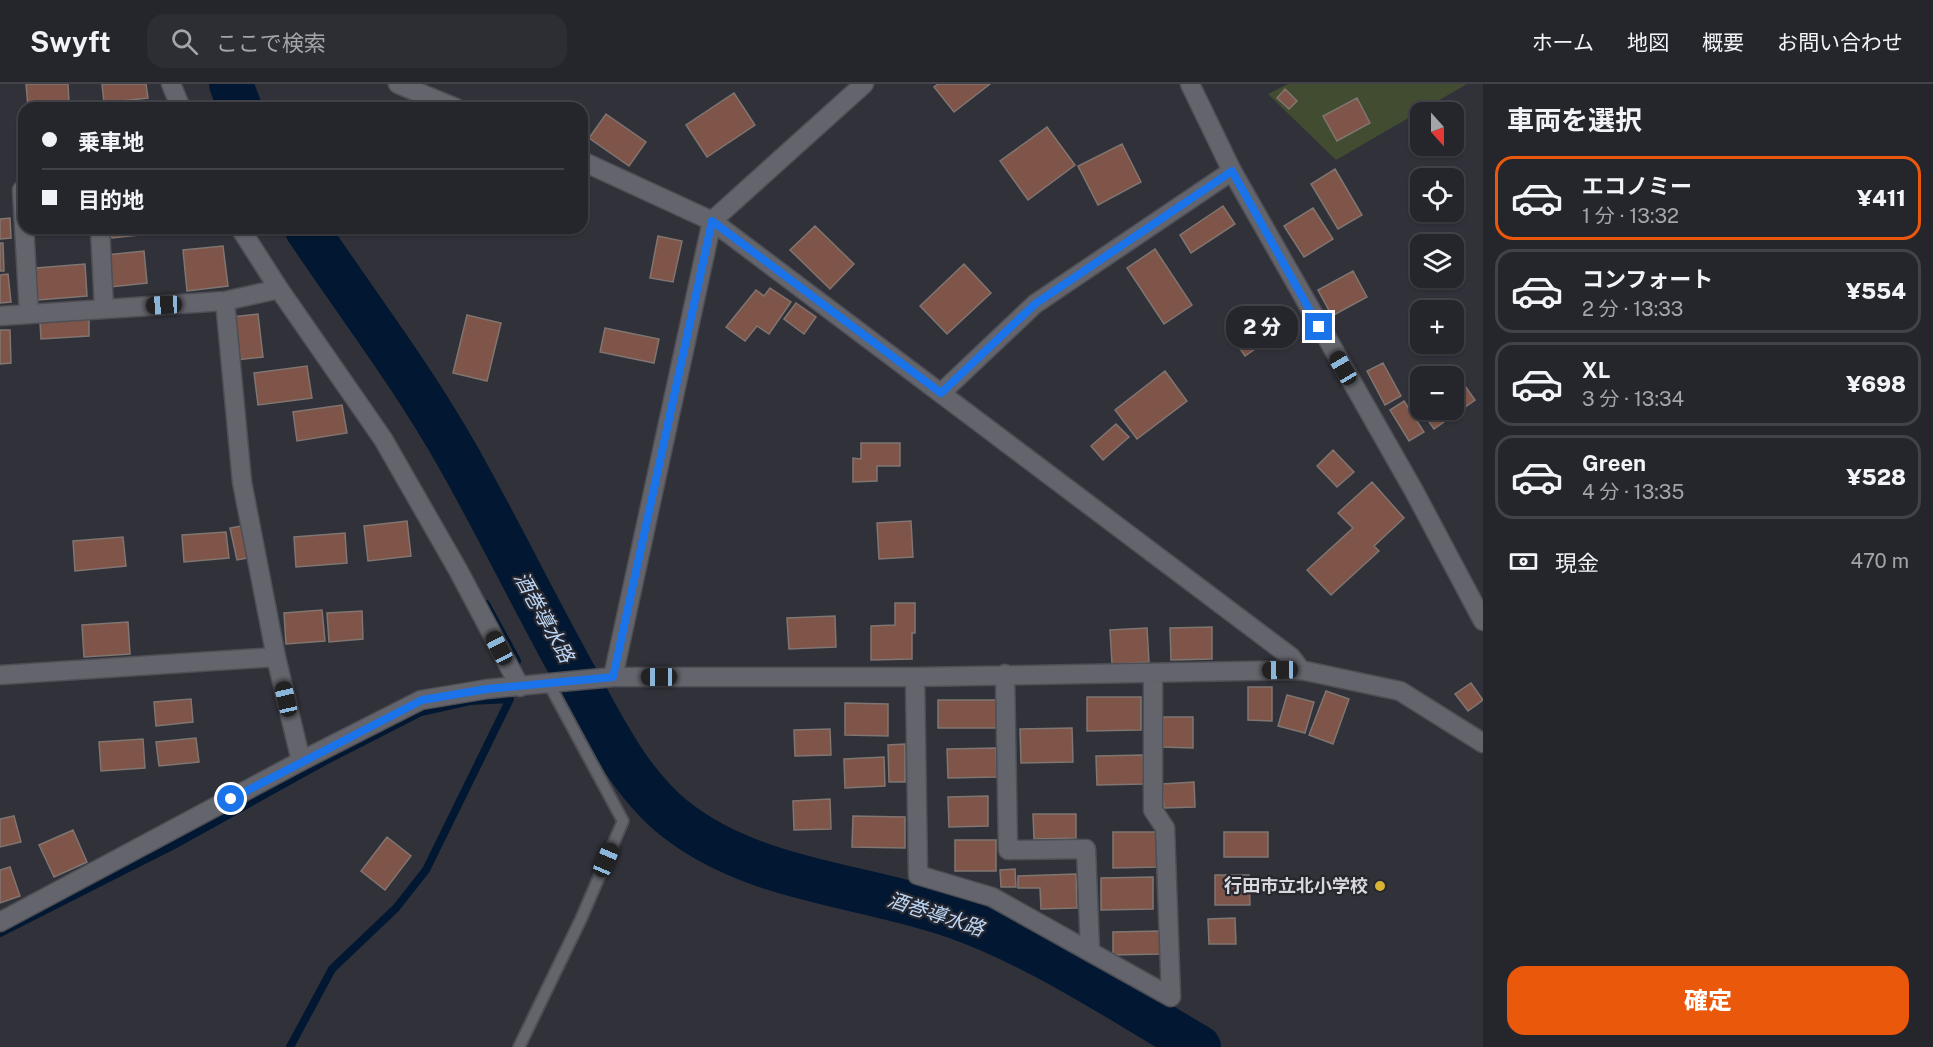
<!DOCTYPE html>
<html lang="ja">
<meta charset="utf-8">
<style>
body{margin:0;font-family:"Public Sans","Noto Sans JP",sans-serif;background:#2d2d34;color:#f1f3f6;height:100vh;display:flex;flex-direction:column;font-size:22px;white-space:nowrap}
*{box-sizing:border-box;margin:0}
p{font-size:20px;color:#a3a5a9}
.icon{flex:none;width:33px;height:33px;fill:none;stroke:currentColor;stroke-width:2;stroke-linecap:round;stroke-linejoin:round}
.map{position:relative;flex:1;overflow:hidden}
.side{display:flex;flex-direction:column;background:#25252c;width:450px}
.side>*{flex:none}
.banner{position:absolute;left:18px;top:18px;width:570px;height:132px;border-radius:18px;box-shadow:0 2px 4px #0004,0 0 0 2px #424248;display:grid;align-content:center;height:132px;padding:0 24px;background:#25252c}
.needle{width:39px;rotate:159deg}
.tools{position:absolute;left:1410px;top:18px;display:grid;gap:12px}
.tools a{display:grid;place-items:center;width:54px;height:54px;border-radius:12px;background:#25252c;box-shadow:0 2px 4px #0004,0 0 0 2px #424248;font-size:30px}
.end{position:absolute;width:27px;height:27px;margin:-14px;border:8px solid #1a73e8;background:#fff;box-shadow:0 0 0 3px #fff}
.from{border-radius:50%}
.bubble{position:absolute;height:42px;border-radius:18px;background:#25252c;box-shadow:0 2px 4px #0004,0 0 0 2px #424248;font-size:20px;font-weight:800;line-height:42px;text-align:center}
.car{position:absolute;width:18px;height:36px;margin:-18px -9px;border-radius:8px;box-shadow:0 0 4px 2px #0007;background:linear-gradient(#222 24%,#8ab4d8 0 40%,#222 0 76%,#8ab4d8 0 86%,#222 0)}
.banner b{display:flex;align-items:center;gap:21px;height:57px;font-size:22px}
.banner b+b{border-top:2px solid #424248}
.banner i{width:15px;height:15px;background:#f1f3f6}
ul{padding:0;list-style:none}
li{display:flex;align-items:center;gap:18px;height:84px;margin:0 12px 9px;padding:0 12px;border:3px solid #424248;border-radius:18px}
li div{flex:1}
li b{display:block;font-size:22px}
li em{font-style:normal;font-weight:800}
li.current{border-color:#ea580c}
li>.icon{width:54px;height:54px;stroke-width:1.5}
h2{padding:0 24px;font-size:27px;line-height:72px}
.pay{display:flex;align-items:center;gap:15px;height:66px;padding:0 24px;font-size:22px}
.pay p{margin-inline-start:auto}
.button{display:flex;gap:12px;margin-top:auto;padding:12px 24px}
.button a{flex:1;height:69px;border-radius:18px;background:#ea580c;color:#fff;font-size:24px;font-weight:800;line-height:69px;text-align:center}
header{display:flex;align-items:center;gap:36px;box-sizing:border-box;height:84px;padding:0 30px;background:#25252c;border-bottom:2px solid #424248}
header strong{font-size:28px}
nav{display:flex;gap:33px;margin-inline-start:auto;font-size:21px}
.search{width:420px;height:54px;background:#2d2d34;display:flex;align-items:center;gap:15px;box-sizing:border-box;padding:0 21px;border-radius:18px;color:#a3a5a9;font-size:22px}
main{display:flex;flex:1;min-height:0}
.map>svg:first-child{display:block}
.green{fill:#424c31}
.lines{fill:none;stroke-linecap:round;stroke-linejoin:round}
.stream{stroke:#021832;stroke-width:8}
.river{stroke:#021832;stroke-width:44}
.building{fill:#7e5548;stroke:#807571;stroke-width:1.5}
.lane-casing{stroke:#4e4e55;stroke-width:14}
.street-casing{stroke:#4e4e55;stroke-width:21}
.secondary-casing{stroke:#4e4e55;stroke-width:21}
.lane{stroke:#64646d;stroke-width:10}
.street{stroke:#64646d;stroke-width:18}
.secondary{stroke:#64646d;stroke-width:18}
.route{stroke:#1a73e8;stroke-width:8}
.poi-dot{fill:#d9b334;stroke:#27272f;stroke-width:2}
.labels{text-anchor:middle;stroke-width:4.5;stroke-linejoin:round;paint-order:stroke}
.poi-label{font-size:18px;font-weight:bold;fill:#d7d7dc;stroke:#27272f;text-anchor:end}
.water-label{font-size:20px;font-style:italic;fill:#bbd6f6;stroke:#27272f}
</style>
<header>
<strong>Swyft</strong>
<div class="search"><svg class="icon" aria-label="search" viewBox="0 0 24 24"><circle cx="10" cy="10" r="6"/><path d="M15 15l6 6"/></svg>ここで検索</div>
<nav><a>ホーム</a><a>地図</a><a>概要</a><a>お問い合わせ</a></nav>
</header>
<main>
<div class="map">
<svg width="1483" height="963" viewBox="0 0 1483 963">
<rect width="100%" height="100%" fill="#31313a"/>
<path class="green" d="M1288 0H1467L1336 76 1268 10Z"/>
<g class="lines">
<path class="stream" d="M486 520 517 577
M0 849 174 761 325 677 421 628 470 617 510 615 426 786 396 824 332 885 290 963"/>
<path class="river" d="M231 0 240 24
M306 144C357 220 413 293 458 373 500 447 537 524 579 599 605 647 631 699 674 734 754 798 863 800 956 833 1042 864 1120 917 1199 963"/>
</g>
<path class="building" d="M26 0H68L69 19 28 23Z
M102 0H146L148 14 104 19Z
M938 0H990L954 28 934 3Z
M1285 5 1297 17 1289 25 1277 14Z
M734 9 755 41 707 73 686 41Z
M1357 14 1370 39 1337 57 1323 32Z
M606 30 646 58 629 82 589 54Z
M1047 43 1075 81 1028 116 1000 77Z
M1122 60 1141 98 1098 121 1078 82Z
M1335 85 1362 131 1338 145 1311 100Z
M1223 122 1235 140 1191 169 1180 151Z
M1313 124 1333 155 1304 173 1284 142Z
M10 134 11 154 0 155V135Z
M815 142 854 180 830 205 790 166Z
M111 144H139V151L112 154Z
M658 152 682 157 673 198 650 194Z
M0 159H3L4 187H0Z
M223 162 228 202 187 207 183 166Z
M1155 165 1192 221 1164 240 1127 184Z
M144 167 147 199 110 203 106 171Z
M85 180 87 212 38 216 36 184Z
M964 180 991 209 947 250 920 222Z
M1353 187 1367 213 1332 232 1318 206Z
M8 190 11 218 0 219V191Z
M770 204 791 218 769 250 757 242 745 257 726 243 756 206 764 212Z
M796 219 816 233 804 250 784 235Z
M1261 227 1277 250 1245 272 1229 249Z
M258 230 263 273 236 276 232 233Z
M467 231 501 239 487 297 453 289Z
M89 236V252L41 255 40 238Z
M605 244 659 255 654 279 600 268Z
M0 246H10L11 279 0 280Z
M1383 279 1401 312 1385 321 1367 287Z
M307 282 312 314 258 321 254 289Z
M1165 287 1187 317 1137 355 1115 326Z
M1456 289 1475 316 1434 345 1415 318 1420 314V326H1454V292H1451Z
M1404 317 1424 348 1409 357 1390 326Z
M342 321 347 349 297 357 293 328Z
M1116 340 1129 353 1103 376 1091 362Z
M861 359H900V382H877V397L853 398V374L861 375Z
M1333 366 1354 388 1337 403 1317 382Z
M1372 398 1404 434 1374 462 1379 467 1331 511 1307 486 1353 444 1338 429Z
M407 437 411 472 368 477 364 442Z
M911 437 913 473 879 475 877 439Z
M241 442 248 474 237 476 230 444Z
M226 448 229 474 184 478 182 451Z
M345 449 347 479 296 483 294 453Z
M123 453 126 482 75 487 73 457Z
M895 519H915V549H912V575L871 576V542L895 541Z
M322 526 325 557 286 560 284 529Z
M362 527 363 555 329 558 327 529Z
M835 532 836 563 789 565 787 534Z
M128 538 130 570 84 573 82 541Z
M1212 543V575L1171 576 1170 544Z
M1147 544 1149 578 1112 580 1110 546Z
M1471 599 1483 616 1468 627 1455 610Z
M1248 603H1272V637L1248 636Z
M1326 607 1349 615 1333 660 1309 651Z
M1287 611 1314 618 1305 649 1278 642Z
M1087 613H1141V646L1087 647Z
M191 615 193 638 156 642 154 618Z
M938 616H997V644H938Z
M845 619 888 620V652L845 651Z
M1163 633H1193V664L1163 663Z
M1072 644 1073 678 1021 679 1020 645Z
M830 645 831 671 795 672 794 646Z
M196 654 199 678 159 682 156 658Z
M143 655 145 684 101 687 99 658Z
M905 660V698H889L888 661Z
M996 664 997 693 948 694 947 665Z
M1143 671 1144 700 1097 701 1096 672Z
M884 673 885 702 845 704 844 675Z
M1194 698 1195 723 1164 724 1162 700Z
M988 712V742L949 743 948 713Z
M830 715 831 745 794 746 793 717Z
M1033 730H1076V754L1034 755Z
M14 732 21 758 0 763V735Z
M853 732 905 733V764L852 763Z
M73 746 87 778 54 793 39 761Z
M1113 748H1159V783L1113 784Z
M1224 748H1268V773H1224Z
M387 753 411 772 385 806 361 787Z
M955 756H996V787H955Z
M10 783 20 812 0 819V786Z
M1015 785 1016 803H1001L1000 786Z
M1076 790 1077 824 1041 825 1040 804H1018V792Z
M1215 791H1249L1250 821H1215Z
M1153 793V825L1101 826V794Z
M1235 834 1236 860H1209L1208 835Z
M1160 847V870L1113 871V848Z"/>
<g class="lines">
<defs>
<path id="lane" d="M519 963 581 835 623 737 549 600"/>
<path id="street" d="M171 0 181 24
M398 0 456 24
M582 77 712 137 1291 573 1301 586
M22 106 29 230
M100 144 104 224
M240 144 279 205 383 355 458 486 520 603
M225 217 242 398 276 573
M0 232 225 217 279 205
M941 309 1035 220 1232 87
M1005 590 1008 766 1086 765 1090 867
M0 591 276 573 301 677
M613 593 712 137 864 0
M915 593 918 791 992 813 1171 913 1165 744 1153 726V589
M0 838 301 677 421 616 487 605 613 593H915L1301 586 1400 607 1483 659"/>
<path id="secondary" d="M1190 0 1232 87 1414 407 1483 537"/>
</defs>
<use href="#lane" class="lane-casing"/>
<use href="#street" class="street-casing"/>
<use href="#secondary" class="secondary-casing"/>
<use href="#lane" class="lane"/>
<use href="#street" class="street"/>
<use href="#secondary" class="secondary"/>
</g>
<g class="lines">
<path class="route" d="M231 715 422 616 487 605 613 593 712 137 941 309 1035 220 1232 87 1319 243"/>
</g>
<circle class="poi-dot" cx="1380" cy="802" r="6"/>
<g class="labels">
<g class="poi-label">
<text x="1368" y="808">行田市立北小学校</text>
</g>
<g class="water-label">
<text transform="translate(544 533) rotate(61)" y="7">酒巻導水路</text>
<text transform="translate(936 830) rotate(18)" y="7">酒巻導水路</text>
</g>
</g>
</svg>
<div class="tools">
<a><svg class="needle" viewBox="-14 -14 28 28"><path d="M0-13l5 13h-10z" fill="#e53935"/><path d="M0 13l5-13h-10z" fill="#a3a5a9"/></svg></a>
<a><svg class="icon" aria-label="locate" viewBox="0 0 24 24"><circle cx="12" cy="12" r="6"/><path d="M12 2v4M12 18v4M2 12h4M18 12h4"/></svg></a>
<a><svg class="icon" aria-label="layers" viewBox="0 0 24 24"><path d="M12 4l9 5-9 5-9-5zM3 14l9 5 9-5"/></svg></a>
<a>+</a>
<a>−</a>
</div>
<i class="end from" style="left:231px;top:715px"></i>
<i class="end" style="left:1319px;top:243px"></i>
<div class="bubble" style="left:1226px;top:222px;width:72px">2 分</div>
<i class="car" style="left:164px;top:221px;rotate:267deg"></i>
<i class="car" style="left:1343px;top:284px;rotate:330deg"></i>
<i class="car" style="left:499px;top:564px;rotate:332deg"></i>
<i class="car" style="left:1280px;top:586px;rotate:269deg"></i>
<i class="car" style="left:659px;top:593px;rotate:270deg"></i>
<i class="car" style="left:286px;top:615px;rotate:347deg"></i>
<i class="car" style="left:606px;top:776px;rotate:23deg"></i>
<div class="banner">
<b><i class="from"></i>乗車地</b>
<b><i></i>目的地</b>
</div>
</div>
<section class="side">
<h2>車両を選択</h2>
<ul>
<li class="current"><svg class="icon" aria-label="car" viewBox="0 0 24 24"><path d="M5 17H2v-5l4-1 3-4h7l3 4 3 1v5h-3M9 17h6M6 11h13"/><circle cx="7" cy="17" r="2"/><circle cx="17" cy="17" r="2"/></svg><div><b>エコノミー</b><p>1 分 · 13:32</p></div><em>¥411</em></li>
<li><svg class="icon" aria-label="car" viewBox="0 0 24 24"><path d="M5 17H2v-5l4-1 3-4h7l3 4 3 1v5h-3M9 17h6M6 11h13"/><circle cx="7" cy="17" r="2"/><circle cx="17" cy="17" r="2"/></svg><div><b>コンフォート</b><p>2 分 · 13:33</p></div><em>¥554</em></li>
<li><svg class="icon" aria-label="car" viewBox="0 0 24 24"><path d="M5 17H2v-5l4-1 3-4h7l3 4 3 1v5h-3M9 17h6M6 11h13"/><circle cx="7" cy="17" r="2"/><circle cx="17" cy="17" r="2"/></svg><div><b>XL</b><p>3 分 · 13:34</p></div><em>¥698</em></li>
<li><svg class="icon" aria-label="car" viewBox="0 0 24 24"><path d="M5 17H2v-5l4-1 3-4h7l3 4 3 1v5h-3M9 17h6M6 11h13"/><circle cx="7" cy="17" r="2"/><circle cx="17" cy="17" r="2"/></svg><div><b>Green</b><p>4 分 · 13:35</p></div><em>¥528</em></li>
</ul>
<div class="pay"><svg class="icon" aria-label="cash" viewBox="0 0 24 24"><path d="M3 7h18v10H3z"/><circle cx="12" cy="12" r="2"/></svg>現金<p>470 m</p></div>
<div class="button"><a>確定</a></div>
</section>
</main>
